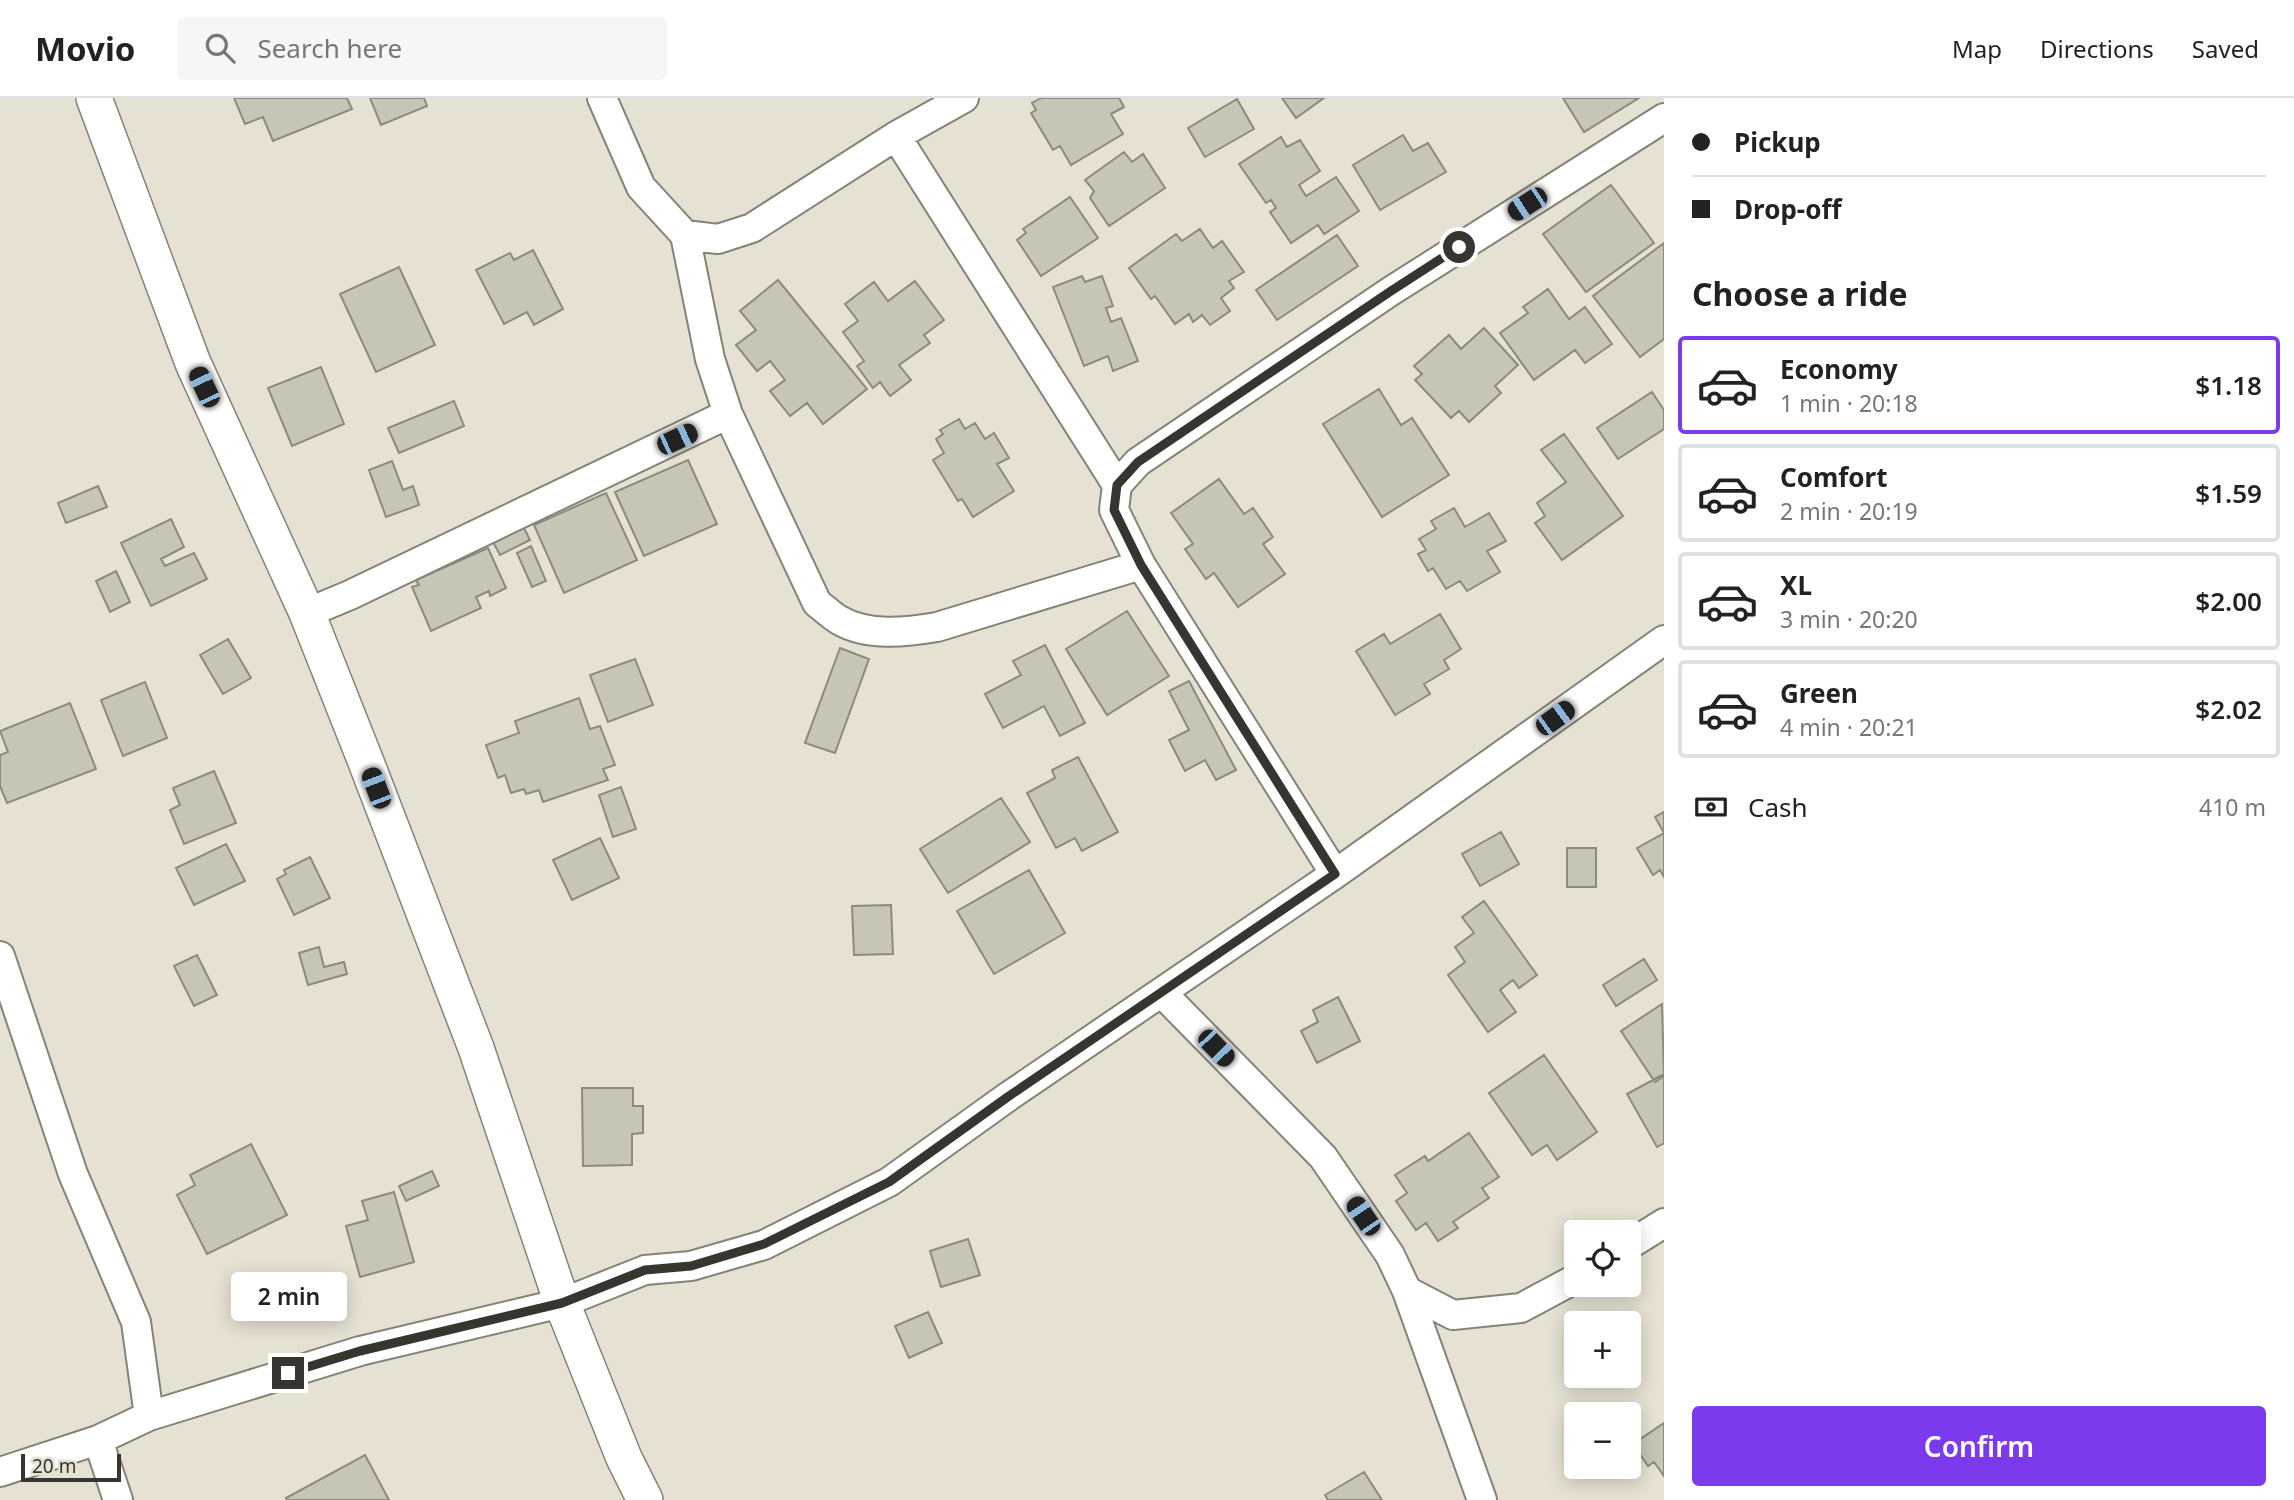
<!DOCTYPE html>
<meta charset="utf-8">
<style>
body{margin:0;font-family:"Noto Sans",sans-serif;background:#f6f6f6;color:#222;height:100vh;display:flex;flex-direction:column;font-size:26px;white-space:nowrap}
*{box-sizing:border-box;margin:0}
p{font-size:23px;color:#767676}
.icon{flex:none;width:38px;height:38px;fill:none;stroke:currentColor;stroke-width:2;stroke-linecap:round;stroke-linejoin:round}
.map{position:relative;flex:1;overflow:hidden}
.details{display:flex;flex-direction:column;background:#fff;width:630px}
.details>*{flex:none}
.top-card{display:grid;align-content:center;height:154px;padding:0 28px;background:#fff}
.tools{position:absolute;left:1564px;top:1122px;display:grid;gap:14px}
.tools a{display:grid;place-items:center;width:77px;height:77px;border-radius:7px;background:#fff;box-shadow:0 4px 18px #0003;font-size:35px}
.scale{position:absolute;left:21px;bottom:18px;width:100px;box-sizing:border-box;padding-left:7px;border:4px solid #36352f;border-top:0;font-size:19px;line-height:24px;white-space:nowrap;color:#36352f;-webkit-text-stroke:5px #e5e2d3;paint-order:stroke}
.end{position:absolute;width:32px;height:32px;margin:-16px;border:9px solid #36352f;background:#fff;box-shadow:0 0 0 4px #fff}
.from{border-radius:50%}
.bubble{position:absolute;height:49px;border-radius:7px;background:#fff;box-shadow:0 4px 18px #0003;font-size:23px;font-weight:600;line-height:49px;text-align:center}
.car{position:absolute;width:21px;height:42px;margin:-21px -10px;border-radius:9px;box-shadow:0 0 5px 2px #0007;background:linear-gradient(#222 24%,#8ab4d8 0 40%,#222 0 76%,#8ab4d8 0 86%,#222 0)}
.top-card b{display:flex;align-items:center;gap:24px;height:66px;font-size:26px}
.top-card b+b{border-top:2px solid #e0e0e0}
.top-card i{width:18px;height:18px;background:#222}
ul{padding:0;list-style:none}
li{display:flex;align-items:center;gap:21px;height:98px;margin:0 14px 10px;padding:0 14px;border:4px solid #e0e0e0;border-radius:7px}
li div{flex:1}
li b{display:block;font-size:26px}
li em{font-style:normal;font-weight:600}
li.current{border-color:#7c3aed}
li>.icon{width:63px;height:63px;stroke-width:1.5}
h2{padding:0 28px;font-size:32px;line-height:84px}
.pay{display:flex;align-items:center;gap:18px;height:77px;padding:0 28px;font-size:26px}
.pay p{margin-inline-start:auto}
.cta{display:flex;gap:14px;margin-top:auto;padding:14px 28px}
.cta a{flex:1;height:80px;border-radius:7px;background:#7c3aed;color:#fff;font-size:28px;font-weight:600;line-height:80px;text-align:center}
header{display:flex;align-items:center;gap:42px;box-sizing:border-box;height:98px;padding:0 35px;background:#fff;border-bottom:2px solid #e0e0e0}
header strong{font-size:33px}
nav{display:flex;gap:38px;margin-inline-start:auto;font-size:24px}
.search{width:490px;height:63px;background:#f6f6f6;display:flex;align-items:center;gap:18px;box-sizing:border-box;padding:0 24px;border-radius:7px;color:#767676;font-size:26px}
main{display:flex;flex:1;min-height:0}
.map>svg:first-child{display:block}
.building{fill:#c7c5b6;stroke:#8c8a7c;stroke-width:2}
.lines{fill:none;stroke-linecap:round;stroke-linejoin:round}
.minor-casing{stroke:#858375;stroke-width:32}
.tertiary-casing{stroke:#858375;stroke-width:38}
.minor{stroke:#fff;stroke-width:28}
.tertiary{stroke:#fff;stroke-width:35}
.route{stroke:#36352f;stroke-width:9}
</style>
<header>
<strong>Movio</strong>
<div class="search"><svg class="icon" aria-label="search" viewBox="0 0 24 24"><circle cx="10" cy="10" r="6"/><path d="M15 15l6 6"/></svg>Search here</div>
<nav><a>Map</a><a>Directions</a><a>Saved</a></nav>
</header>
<main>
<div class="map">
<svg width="1664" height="1402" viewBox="0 0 1664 1402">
<rect width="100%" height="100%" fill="#e5e2d3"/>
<path class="building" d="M234 0H347L352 11 273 43 263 19 245 26Z
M370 0H424L427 8 381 27Z
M1041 0H1119L1124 9 1111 16 1123 36 1071 67 1060 48 1053 52 1031 15 1036 12 1032 5Z
M1282 0H1324L1296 20Z
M1563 0H1639L1584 34Z
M1237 1 1254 31 1205 59 1188 30Z
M1403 37 1413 53 1428 45 1446 74 1380 112 1353 67Z
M1281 39 1287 49 1300 42 1320 73 1299 87 1306 98 1336 79 1359 113 1324 136 1318 127 1291 145 1270 114 1276 110 1271 102 1266 105 1239 66Z
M1124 54 1132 64 1143 56 1165 90 1109 128 1090 100 1094 93 1085 82Z
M1611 87 1654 145 1586 194 1543 136Z
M1070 99 1098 140 1041 178 1017 142 1026 135 1023 131Z
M1200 131 1213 150 1222 143 1244 174 1229 183 1234 190 1221 200 1230 213 1210 227 1202 217 1193 224 1189 216 1175 226 1155 198 1151 201 1129 170 1176 136 1182 143Z
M1337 137 1358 168 1277 222 1256 192Z
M1664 145V241L1640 259 1593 198Z
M533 152 563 211 534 227 527 214 504 226 476 172 510 155 514 162Z
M399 169 435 247 376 274 340 196Z
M1082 178 1085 184 1102 178 1113 208 1106 210 1111 224 1121 220 1138 263 1113 273 1108 258 1084 268 1053 189Z
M778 182 867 291 823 326 807 305 790 318 770 293 785 282 770 263 757 273 736 247 756 232 740 213Z
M915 183 944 222 924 237 930 245 899 267 911 282 890 298 880 284 873 290 857 268 864 263 843 234 858 223 845 206 874 184 888 203Z
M1548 191 1569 221 1585 209 1612 246 1585 265 1575 252 1534 282 1500 235 1528 215 1523 209Z
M1484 230 1518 267 1495 288 1501 295 1469 324 1459 313 1451 320 1415 282 1422 276 1414 268 1449 237 1461 251Z
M321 269 344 326 292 348 268 290Z
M1379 291 1401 327 1412 320 1449 377 1382 419 1323 326Z
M1652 294 1664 312V331L1618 361 1597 330Z
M454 303 464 328 399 355 388 330Z
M959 321 965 331 975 325 985 341 994 335 1009 360 997 366 1014 393 973 419 962 401 958 403 933 362 944 355 936 341 943 336 940 332Z
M1564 336 1623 418 1562 462 1535 425 1545 418 1537 405 1566 384 1541 352Z
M688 362 717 426 644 458 615 394Z
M392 363 403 392 413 388 419 407 386 419 369 372Z
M1219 381 1244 416 1253 410 1273 439 1263 446 1285 476 1238 509 1214 475 1206 481 1185 451 1193 446 1171 415Z
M98 388 107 409 66 425 58 405Z
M606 395 637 462 564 495 534 427Z
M1454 410 1465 429 1489 415 1506 443 1487 453 1500 474 1467 493 1460 483 1446 491 1433 470 1428 473 1418 456 1426 452 1419 441 1436 431 1431 423Z
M171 421 184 449 161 461 165 468 194 455 207 481 151 508 121 445Z
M522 426 530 442 500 457 492 442Z
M531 448 546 483 532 489 517 455Z
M488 450 506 490 490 498 489 493 476 499 481 510 431 533 412 489 419 487 416 482Z
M116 473 130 504 110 514 96 483Z
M1127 513 1169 578 1107 617 1066 551Z
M1440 516 1461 551 1444 562 1449 571 1424 586 1430 596 1395 617 1356 553 1384 536 1390 546Z
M228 541 251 580 223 596 200 557Z
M1045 547 1085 625 1060 638 1044 608 1003 630 985 596 1021 577 1013 563Z
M840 550 869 561 835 655 805 645Z
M635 561 653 607 608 624 590 577Z
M1189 583 1236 672 1216 682 1205 662 1185 673 1169 642 1189 632 1169 593Z
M145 584 167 640 123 658 101 602Z
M579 600 590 631 600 628 615 667 603 671 608 682 543 704 539 692 526 696 524 691 511 695 505 677 498 680 486 647 519 635 515 623Z
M70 605 96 671 7 705 0 688V657L8 654 0 633Z
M1078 659 1118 734 1082 753 1075 740 1056 750 1027 695 1055 680 1052 672Z
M214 673 236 725 184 746 170 712 180 707 173 690Z
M621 689 636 731 613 739 599 697Z
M1001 700 1030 744 948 795 920 751Z
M1664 714V779L1660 772 1653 777 1637 750 1664 735 1655 719Z
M1501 734 1519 766 1480 788 1462 756Z
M600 740 619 780 572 802 553 762Z
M226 746 245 783 194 807 176 770Z
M1567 750H1596V789H1567Z
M310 759 330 800 294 817 277 781 286 776 284 772Z
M1029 772 1065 835 994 876 957 813Z
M1484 803 1537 877 1519 890 1513 882 1500 892 1516 914 1488 934 1448 877 1465 864 1455 849 1474 835 1462 819Z
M891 807 893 856 854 857 852 808Z
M319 849 324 869 344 864 347 876 308 887 299 855Z
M197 857 217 897 194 908 174 868Z
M1644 861 1657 882 1616 908 1603 887Z
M1338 899 1360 943 1317 965 1301 933 1318 924 1313 912Z
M1662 906 1664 978 1655 984 1621 933Z
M1544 957 1597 1034 1557 1062 1547 1047 1532 1057 1489 995Z
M1664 976V1045L1657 1049 1627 996Z
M582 990H633V1008H643V1035L632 1036V1067L583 1068Z
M1469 1035 1499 1079 1482 1090 1489 1100 1453 1124 1458 1130 1438 1143 1426 1125 1416 1132 1396 1103 1407 1095 1395 1077 1425 1058 1428 1063Z
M251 1046 287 1117 207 1156 177 1097 195 1087 190 1077Z
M432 1073 439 1088 406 1103 399 1088Z
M394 1094 414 1164 360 1179 346 1128 368 1122 362 1103Z
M968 1141 980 1177 941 1189 930 1153Z
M928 1214 942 1245 909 1260 895 1228Z
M1664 1325V1378L1654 1364 1648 1368 1633 1346Z
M365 1357 389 1402H287L286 1400Z
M1364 1374 1382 1402H1328L1325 1397Z"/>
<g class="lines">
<defs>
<path id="minor" d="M602 0 641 89 685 137 718 141 752 130 896 38 964 0
M896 38 1117 387
M685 137 710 261 728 316 817 505C825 511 832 518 839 522 868 539 907 534 937 529L1141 467
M307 515 350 497 728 316
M1335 776 1141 467 1114 412 1117 387 1138 364 1391 193 1664 20
M0 858 73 1076 136 1224 149 1318
M1162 895 1323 1059 1390 1157 1407 1193 1453 1217 1521 1210 1577 1180
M1629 1147 1664 1125
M1407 1193 1482 1402
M98 1342 118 1402
M0 1374 98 1342 149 1318 360 1253 562 1205 645 1172 691 1168 764 1147 889 1084 1009 998 1335 776 1664 542"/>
<path id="tertiary" d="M94 0 193 265 307 515 366 664 476 950 562 1205 624 1360 645 1402"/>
</defs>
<use href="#minor" class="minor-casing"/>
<use href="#tertiary" class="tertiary-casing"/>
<use href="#minor" class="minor"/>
<use href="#tertiary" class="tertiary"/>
</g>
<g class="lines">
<path class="route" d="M288 1275 360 1253 562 1205 645 1172 691 1168 764 1146 889 1084 1009 998 1335 776 1141 467 1114 412 1117 387 1138 364 1391 193 1459 149"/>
</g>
</svg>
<div class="tools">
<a><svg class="icon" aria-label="locate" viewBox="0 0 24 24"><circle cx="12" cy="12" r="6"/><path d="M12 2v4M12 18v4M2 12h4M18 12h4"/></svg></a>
<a>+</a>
<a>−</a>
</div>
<div class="scale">20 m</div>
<i class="end from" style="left:1459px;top:149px"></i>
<i class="end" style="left:288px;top:1275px"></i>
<div class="bubble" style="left:231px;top:1174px;width:116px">2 min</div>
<i class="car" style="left:1527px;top:106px;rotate:237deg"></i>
<i class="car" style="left:204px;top:289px;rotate:335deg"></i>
<i class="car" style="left:677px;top:341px;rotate:65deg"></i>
<i class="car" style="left:1555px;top:620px;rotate:54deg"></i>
<i class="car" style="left:376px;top:690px;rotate:339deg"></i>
<i class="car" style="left:1216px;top:950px;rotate:136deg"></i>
<i class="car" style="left:1363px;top:1118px;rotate:326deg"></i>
</div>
<section class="details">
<div class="top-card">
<b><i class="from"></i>Pickup</b>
<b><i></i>Drop-off</b>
</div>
<h2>Choose a ride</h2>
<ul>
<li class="current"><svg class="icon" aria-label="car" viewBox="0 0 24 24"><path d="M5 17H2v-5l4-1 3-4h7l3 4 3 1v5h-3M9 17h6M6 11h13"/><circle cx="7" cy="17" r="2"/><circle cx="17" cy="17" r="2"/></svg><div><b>Economy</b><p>1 min · 20:18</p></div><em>$1.18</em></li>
<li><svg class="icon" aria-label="car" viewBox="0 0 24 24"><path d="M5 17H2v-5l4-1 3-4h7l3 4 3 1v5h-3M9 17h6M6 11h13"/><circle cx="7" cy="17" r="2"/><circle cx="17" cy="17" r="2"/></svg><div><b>Comfort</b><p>2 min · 20:19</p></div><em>$1.59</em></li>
<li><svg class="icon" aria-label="car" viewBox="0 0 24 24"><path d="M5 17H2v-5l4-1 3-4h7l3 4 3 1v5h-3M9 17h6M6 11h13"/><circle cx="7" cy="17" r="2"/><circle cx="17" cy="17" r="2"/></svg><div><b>XL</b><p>3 min · 20:20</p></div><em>$2.00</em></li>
<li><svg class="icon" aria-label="car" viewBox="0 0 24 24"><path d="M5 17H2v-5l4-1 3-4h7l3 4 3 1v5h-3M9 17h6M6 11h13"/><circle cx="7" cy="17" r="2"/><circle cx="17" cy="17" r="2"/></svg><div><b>Green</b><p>4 min · 20:21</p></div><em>$2.02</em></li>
</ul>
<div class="pay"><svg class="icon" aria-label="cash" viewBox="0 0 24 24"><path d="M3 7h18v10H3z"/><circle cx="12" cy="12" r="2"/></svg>Cash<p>410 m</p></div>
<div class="cta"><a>Confirm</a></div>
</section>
</main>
